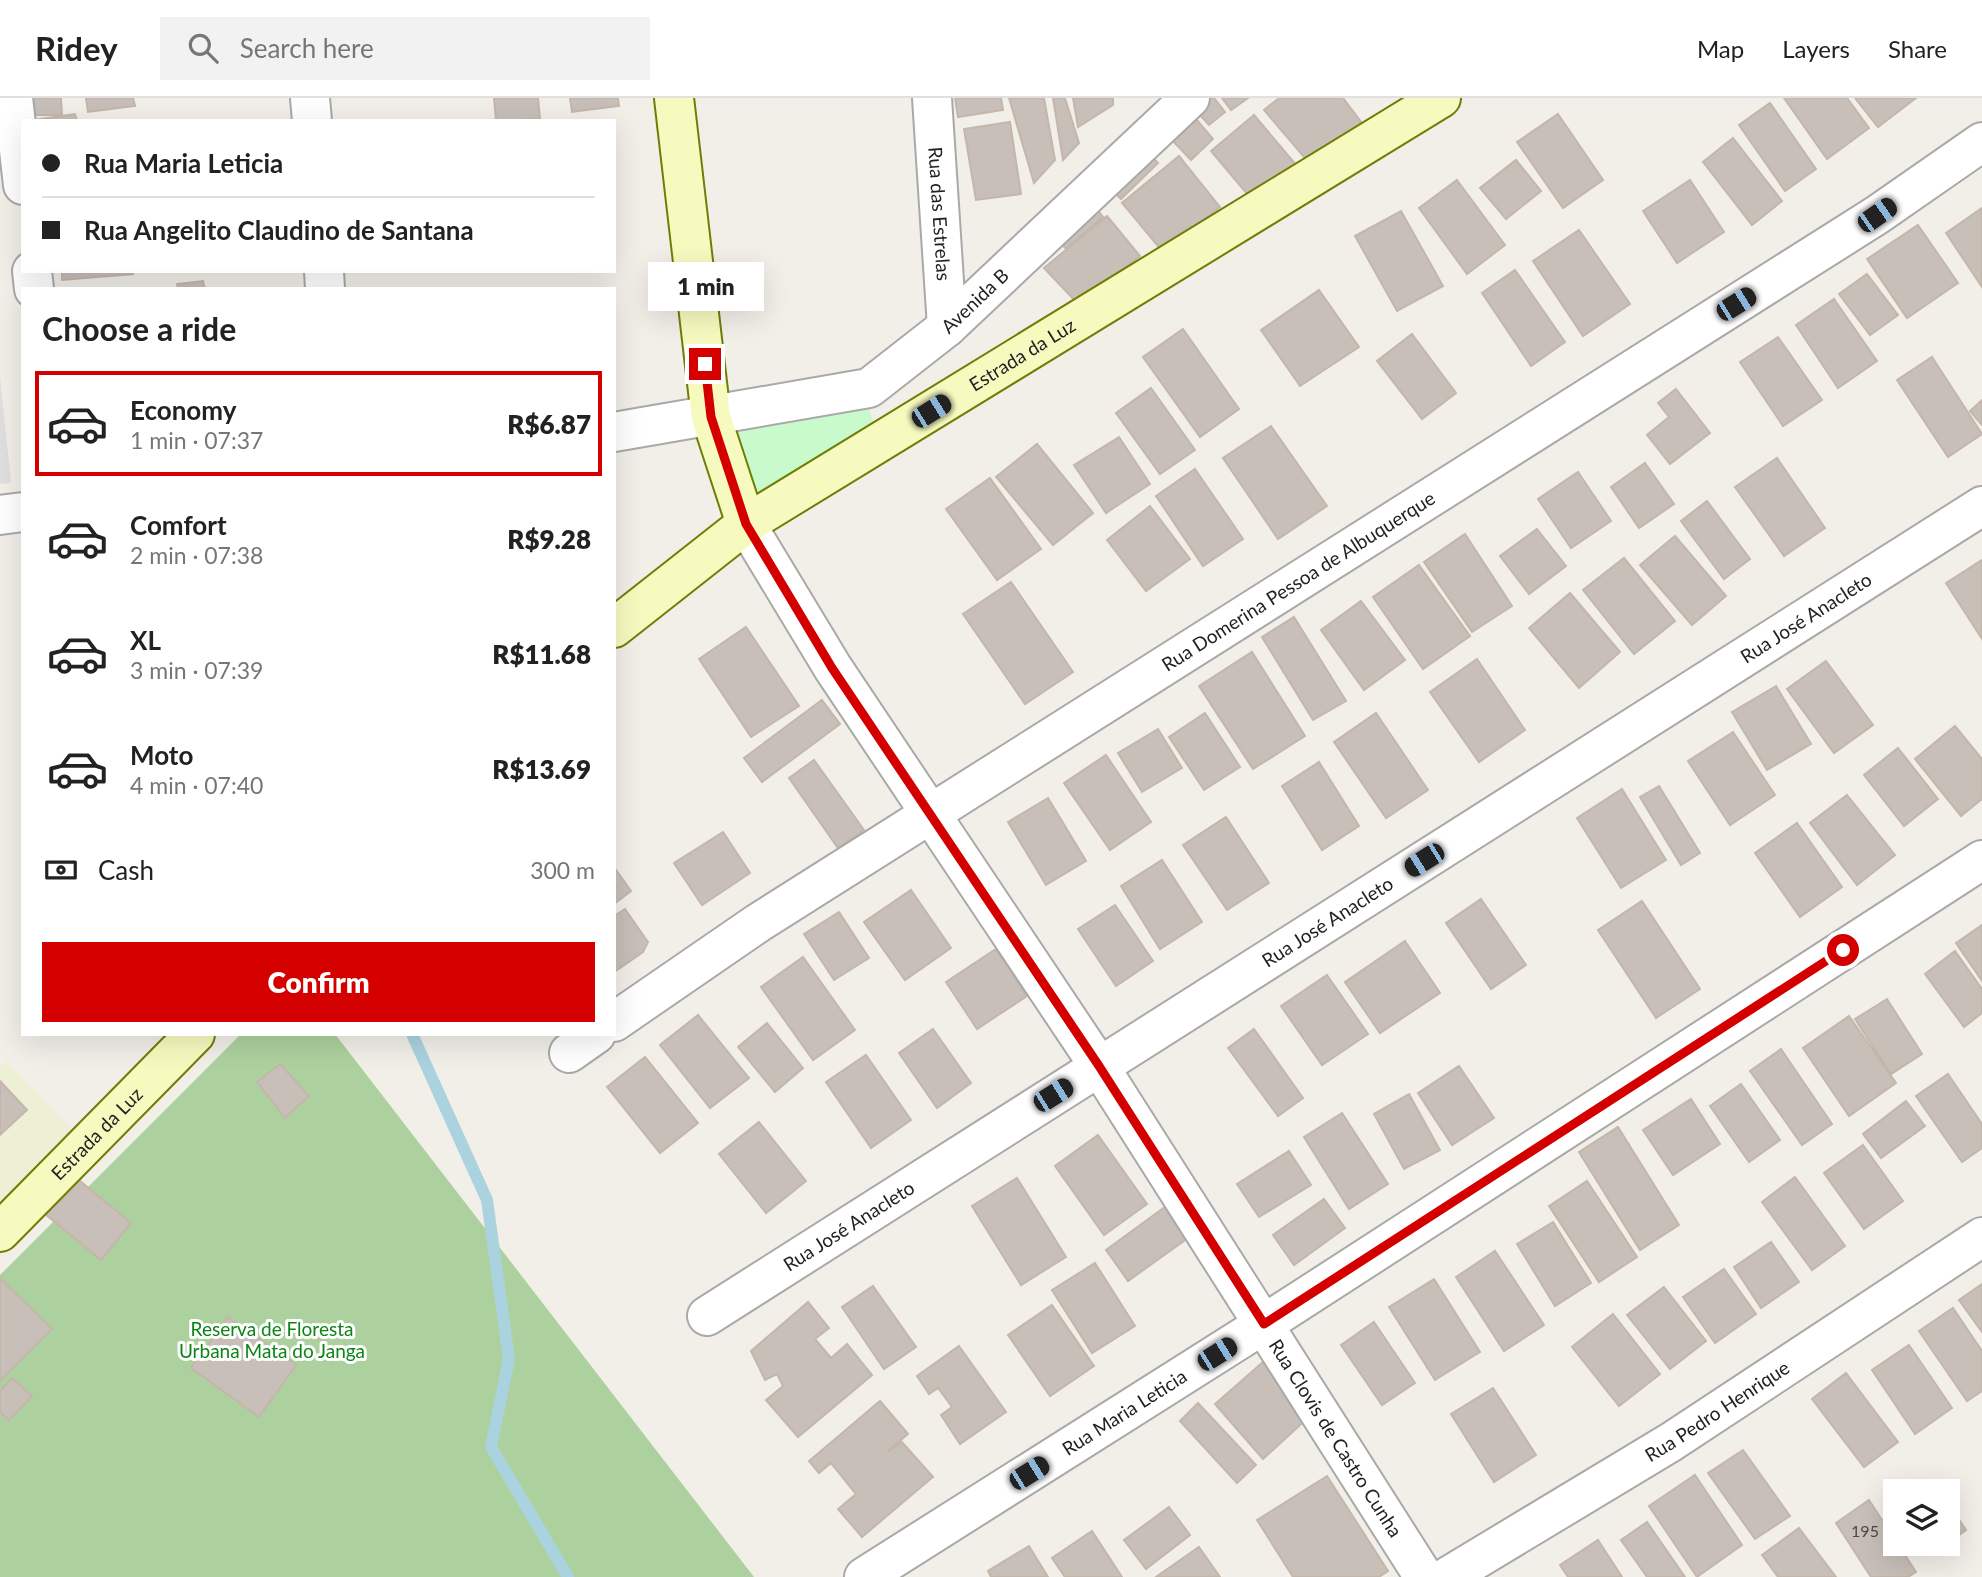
<!DOCTYPE html>
<meta charset="utf-8">
<style>
body{margin:0;font-family:Lato,sans-serif;background:#f2f2f2;color:#222;height:100vh;display:flex;flex-direction:column;font-size:26px;white-space:nowrap}
*{box-sizing:border-box;margin:0}
p{font-size:23px;color:#767676}
.icon{flex:none;width:38px;height:38px;fill:none;stroke:currentColor;stroke-width:2;stroke-linecap:round;stroke-linejoin:round}
.map{position:relative;flex:1;overflow:hidden}
.drawer{position:absolute;left:21px;top:189px;width:595px;height:749px;display:flex;flex-direction:column;background:#fff;border-radius:0px;box-shadow:0 7px 28px #0002}
.drawer>*{flex:none}
.top-card{position:absolute;left:21px;top:21px;width:595px;height:154px;border-radius:0px;box-shadow:0 7px 28px #0002;display:grid;align-content:center;height:154px;padding:0 21px;background:#fff}
.buttons{position:absolute;left:1883px;top:1381px;display:grid;gap:14px}
.buttons a{display:grid;place-items:center;width:77px;height:77px;border-radius:0px;background:#fff;box-shadow:0 7px 28px #0002;font-size:35px}
.end{position:absolute;width:32px;height:32px;margin:-16px;border:9px solid #d40000;background:#fff;box-shadow:0 0 0 4px #fff}
.from{border-radius:50%}
.bubble{position:absolute;height:49px;border-radius:0px;background:#fff;box-shadow:0 7px 28px #0002;font-size:23px;font-weight:800;line-height:49px;text-align:center}
.car{position:absolute;width:21px;height:42px;margin:-21px -10px;border-radius:9px;box-shadow:0 0 5px 2px #0007;background:linear-gradient(#222 24%,#8ab4d8 0 40%,#222 0 76%,#8ab4d8 0 86%,#222 0)}
.top-card b{display:flex;align-items:center;gap:24px;height:66px;font-size:26px}
.top-card b+b{border-top:2px solid #e0e0e0}
.top-card i{width:18px;height:18px;background:#222}
ul{padding:0;list-style:none}
li{display:flex;align-items:center;gap:21px;height:105px;margin:0 14px 10px;padding:0 7px;border:4px solid transparent;border-radius:0px}
li div{flex:1}
li b{display:block;font-size:26px}
li em{font-style:normal;font-weight:800}
li.on{border-color:#d40000}
li>.icon{width:63px;height:63px;stroke-width:1.5}
h2{padding:0 21px;font-size:32px;line-height:84px}
.pay{display:flex;align-items:center;gap:18px;height:77px;padding:0 21px;font-size:26px}
.pay p{margin-inline-start:auto}
.action{display:flex;gap:14px;margin-top:auto;padding:14px 21px}
.action a{flex:1;height:80px;border-radius:0px;background:#d40000;color:#fff;font-size:28px;font-weight:800;line-height:80px;text-align:center}
header{display:flex;align-items:center;gap:42px;box-sizing:border-box;height:98px;padding:0 35px;background:#fff;border-bottom:2px solid #e0e0e0}
header strong{font-size:33px}
nav{display:flex;gap:38px;margin-inline-start:auto;font-size:24px}
.search{width:490px;height:63px;background:#f2f2f2;display:flex;align-items:center;gap:18px;box-sizing:border-box;padding:0 24px;border-radius:0px;color:#767676;font-size:26px}
.map>svg:first-child{display:block}
.residential{fill:#e0dfdf}
.farmland{fill:#eef0d5}
.forest{fill:#add19e}
.park{fill:#c8facc}
.lines{fill:none;stroke-linecap:round;stroke-linejoin:round}
.stream{stroke:#aad3df;stroke-width:12}
.building{fill:#c7bfb8;stroke:#c4b6ab;stroke-width:2}
.street-casing{stroke:#a9a9a9;stroke-width:42}
.secondary-casing{stroke:#707d05;stroke-width:42}
.street{stroke:#fff;stroke-width:38}
.secondary{stroke:#f7fabf;stroke-width:38}
.route{stroke:#d40000;stroke-width:9}
.labels{text-anchor:middle;stroke-width:6;stroke-linejoin:round;paint-order:stroke}
.number-label{font-size:16px;fill:#4b4948}
.street-label{font-size:19px;fill:#222;stroke:#fff}
.park-label{font-size:19px;fill:#0c8416;stroke:#fff}
</style>
<header>
<strong>Ridey</strong>
<div class="search"><svg class="icon" aria-label="search" viewBox="0 0 24 24"><circle cx="10" cy="10" r="6"/><path d="M15 15l6 6"/></svg>Search here</div>
<nav><a>Map</a><a>Layers</a><a>Share</a></nav>
</header>
<div class="map">
<svg width="1982" height="1479" viewBox="0 0 1982 1479">
<rect width="100%" height="100%" fill="#f2efe9"/>
<path class="residential" d="M0 278 11 385 0 386Z"/>
<path class="farmland" d="M7 963 77 1038 0 1118V968Z"/>
<path class="forest" d="M241 936H335L754 1479H0V1177Z"/>
<path class="park" d="M864 298 877 334 748 414 720 325Z"/>
<g class="lines">
<path class="stream" d="M412 936 487 1102 509 1261 491 1349 568 1479"/>
</g>
<path class="building" d="M32 0H61L62 17H32Z
M86 0H133L135 8 88 14Z
M494 0H538L540 21 496 23Z
M570 0H618L619 8 572 14Z
M955 0H1001L1003 12 958 19Z
M1009 0H1044L1055 62 1034 85Z
M1053 0H1065L1079 45 1063 62Z
M1073 0H1113V7L1078 29Z
M1195 0H1214L1225 14 1209 27 1189 5Z
M1222 0H1248L1231 12Z
M1279 0H1343L1362 25 1310 66 1264 12Z
M1784 0H1847L1869 30 1827 61Z
M1855 0H1916L1878 29Z
M1770 5 1816 71 1785 93 1739 27Z
M75 16 77 23 33 22Z
M1558 16 1603 82 1563 110 1517 44Z
M1254 17 1297 68 1254 104 1211 53Z
M1196 21 1213 41 1191 62 1173 43Z
M1010 24 1021 96 976 102 964 31Z
M1733 40 1782 103 1752 127 1703 64Z
M1147 54 1158 65 1121 101 1110 90Z
M1179 58 1220 109 1163 154 1122 105Z
M1516 62 1541 93 1506 121 1480 90Z
M1457 82 1505 147 1467 176 1419 110Z
M1690 82 1724 134 1677 165 1643 113Z
M1089 102 1103 119 1066 151 1051 134Z
M1982 110V189L1946 135Z
M1401 113 1443 188 1397 213 1355 138Z
M1107 118 1140 158 1078 206 1044 170Z
M1918 127 1958 185 1907 220 1867 161Z
M1579 132 1630 206 1583 238 1533 163Z
M1515 172 1565 244 1531 268 1482 195Z
M62 173H132L133 176 62 182Z
M1867 176 1898 217 1870 237 1839 196Z
M203 183 205 191H178L177 186Z
M1319 192 1359 249 1300 288 1261 232Z
M1834 201 1877 263 1838 290 1796 227Z
M1183 231 1239 311 1200 339 1143 259Z
M1412 236 1456 295 1422 321 1377 263Z
M1778 239 1822 302 1783 328 1740 264Z
M1932 259 1982 336 1948 359 1897 282Z
M1151 290 1195 352 1160 376 1116 315Z
M1676 291 1710 335 1670 366 1647 337 1669 319 1658 305Z
M1982 302V327L1970 313Z
M1271 328 1327 408 1278 441 1223 360Z
M1119 339 1150 386 1106 415 1074 367Z
M1037 346 1093 415 1053 447 996 379Z
M1777 360 1825 430 1784 458 1735 389Z
M1645 365 1674 406 1639 430 1611 389Z
M1195 371 1243 441 1203 468 1156 398Z
M1578 374 1611 423 1571 450 1538 401Z
M990 380 1041 451 997 482 946 411Z
M1707 403 1750 461 1724 481 1681 423Z
M1150 408 1190 461 1146 493 1107 442Z
M1537 431 1566 468 1529 496 1500 458Z
M1465 436 1512 508 1472 534 1424 464Z
M1675 438 1726 498 1692 527 1640 467Z
M1624 460 1675 523 1634 556 1583 492Z
M1982 462V541L1946 485Z
M1419 467 1470 538 1423 571 1373 499Z
M1011 484 1073 574 1025 606 963 516Z
M1570 495 1620 554 1579 590 1529 530Z
M1361 503 1405 562 1364 592 1321 532Z
M1294 519 1346 603 1313 622 1262 539Z
M746 529 799 608 751 639 699 561Z
M1252 554 1305 638 1253 671 1199 588Z
M1477 561 1525 632 1479 664 1430 594Z
M1826 563 1873 627 1834 655 1787 591Z
M1776 588 1811 646 1767 672 1732 614Z
M822 602 840 626 762 684 744 660Z
M1205 615 1240 669 1204 692 1169 639Z
M1376 615 1428 692 1386 720 1334 644Z
M1955 628 1982 661V701L1961 718 1915 661Z
M1158 631 1182 670 1142 694 1118 655Z
M1733 634 1775 697 1730 727 1688 663Z
M1898 650 1938 701 1904 728 1864 677Z
M1106 657 1151 724 1110 752 1064 685Z
M814 662 864 732 838 750 789 680Z
M1319 664 1359 728 1322 752 1282 688Z
M1659 688 1700 755 1681 767 1640 699Z
M1622 691 1666 762 1621 790 1577 720Z
M1847 697 1895 757 1857 787 1810 725Z
M1048 700 1086 763 1046 787 1008 724Z
M1226 719 1269 785 1227 812 1183 747Z
M1797 725 1842 789 1800 819 1755 755Z
M723 734 750 775 702 807 674 765Z
M1162 762 1202 824 1160 851 1121 788Z
M614 769 631 793 614 806Z
M911 792 951 850 905 882 864 824Z
M1481 801 1526 867 1491 891 1446 825Z
M1642 803 1700 891 1656 920 1598 832Z
M1115 807 1153 863 1116 888 1078 831Z
M625 811 648 844 643 854 614 874V818Z
M839 814 869 860 834 882 804 836Z
M1982 827V883L1956 845Z
M1405 843 1440 895 1380 935 1345 884Z
M996 851 1027 898 977 931 946 884Z
M1955 853 1982 891V915L1964 929 1925 876Z
M803 859 855 932 813 962 761 889Z
M1327 877 1368 936 1322 967 1281 908Z
M1887 901 1922 956 1891 976 1855 921Z
M698 917 749 980 710 1010 660 947Z
M1849 918 1896 985 1849 1018 1803 950Z
M767 925 803 970 775 994 738 949Z
M933 931 971 985 937 1010 899 955Z
M1254 931 1303 1000 1278 1018 1228 950Z
M1781 951 1832 1026 1802 1047 1750 973Z
M866 957 911 1022 871 1050 826 984Z
M645 959 698 1025 660 1055 607 989Z
M280 966 309 998 285 1020 257 984Z
M1459 968 1494 1020 1452 1047 1418 995Z
M1948 976 1982 1026V1050L1962 1064 1916 998Z
M0 983 27 1012 0 1037Z
M1741 986 1780 1042 1749 1064 1710 1008Z
M1409 996 1440 1052 1404 1071 1374 1016Z
M1691 1001 1720 1046 1673 1077 1643 1032Z
M1906 1003 1925 1028 1881 1060 1863 1036Z
M1342 1015 1388 1086 1349 1111 1304 1039Z
M759 1024 806 1083 766 1115 719 1056Z
M1618 1029 1679 1127 1640 1152 1579 1054Z
M1098 1037 1147 1106 1104 1137 1055 1068Z
M1863 1047 1903 1103 1864 1131 1824 1075Z
M1289 1053 1311 1087 1259 1119 1237 1086Z
M74 1078 131 1125 101 1162 44 1115Z
M1795 1079 1845 1148 1812 1172 1762 1104Z
M1017 1080 1066 1159 1021 1187 972 1108Z
M1587 1083 1637 1159 1599 1184 1549 1108Z
M1324 1101 1345 1130 1294 1167 1273 1137Z
M1165 1109 1188 1140 1128 1183 1106 1152Z
M1553 1124 1591 1185 1555 1208 1517 1146Z
M1771 1144 1799 1184 1761 1210 1734 1169Z
M1495 1153 1544 1227 1504 1253 1456 1179Z
M1095 1165 1135 1228 1092 1255 1052 1192Z
M1724 1171 1756 1216 1715 1245 1683 1199Z
M0 1180 52 1231 0 1283Z
M1434 1181 1480 1254 1435 1282 1389 1209Z
M1982 1186V1234L1959 1202Z
M873 1188 916 1249 884 1271 842 1209Z
M1664 1189 1706 1243 1670 1271 1627 1217Z
M808 1204 829 1230 815 1241 831 1260 847 1246 872 1277 798 1339 766 1302 783 1288 777 1276 765 1282 751 1253Z
M1052 1207 1094 1268 1050 1298 1008 1237Z
M1953 1210 1982 1253V1293L1967 1303 1919 1233Z
M1613 1216 1660 1276 1619 1308 1572 1249Z
M228 1219 296 1267 259 1319 191 1270Z
M1374 1224 1415 1285 1382 1307 1341 1247Z
M1909 1247 1952 1310 1915 1336 1872 1272Z
M959 1248 1006 1314 960 1346 941 1317 952 1309 938 1290 929 1296 917 1278Z
M1263 1264 1310 1318 1263 1361 1215 1306Z
M1846 1275 1898 1344 1864 1369 1812 1301Z
M12 1280 32 1298 9 1322 0 1314V1293Z
M1493 1290 1536 1357 1494 1384 1451 1316Z
M880 1303 908 1336 887 1354 902 1344 933 1379 862 1439 838 1411 856 1396 831 1365 819 1375 809 1363Z
M1198 1305 1256 1367 1237 1385 1180 1323Z
M1743 1352 1790 1418 1755 1441 1708 1375Z
M1695 1377 1742 1447 1697 1479 1649 1408Z
M1327 1378 1388 1473 1379 1479H1293L1257 1422Z
M1869 1402 1916 1474 1908 1479H1871L1836 1425Z
M1948 1405 1966 1432 1948 1445Z
M1169 1409 1190 1437 1146 1471 1124 1442Z
M1647 1424 1685 1479H1647L1621 1442Z
M1799 1430 1836 1479H1778L1762 1457Z
M1092 1433 1122 1479H1065L1052 1460Z
M1598 1442 1622 1479H1568L1560 1467Z
M1029 1448 1048 1479H991L988 1473Z
M1199 1449 1220 1479H1156Z"/>
<g class="lines">
<defs>
<g id="street">
<path d="M13 0 23 87"/>
<path d="M310 0 312 23"/>
<path id="s1" d="M932 0 947 229"/>
<path d="M32 173 34 191"/>
<path d="M324 173 325 191"/>
<path id="s2" d="M614 334 869 290 947 229 1190 0"/>
<path d="M0 417 23 414"/>
<path id="s3" d="M746 426 833 570 1099 968 1424 1479"/>
<path id="s4" d="M614 924 758 825 1877 117 1982 44"/>
<path d="M569 955 596 936"/>
<path id="s5" d="M707 1218 1982 408"/>
<path id="s6" d="M864 1479 1264 1226 1982 762"/>
<path id="s7" d="M1447 1479 1671 1344 1982 1139"/>
</g>
<g id="secondary">
<path d="M674 0 711 319 746 426"/>
<path id="s8" d="M614 530 746 426 1441 0"/>
<path id="s9" d="M0 1134 195 936"/>
</g>
</defs>
<use href="#street" class="street-casing"/>
<use href="#secondary" class="secondary-casing"/>
<use href="#street" class="street"/>
<use href="#secondary" class="secondary"/>
</g>
<g class="lines">
<path class="route" d="M705 266 711 319 746 426 832 570 1099 968 1264 1226 1843 852"/>
</g>
<g class="labels">
<g class="number-label">
<text x="1865" y="1439">195</text>
</g>
<g class="street-label">
<text dy="7" stroke="none"><textPath href="#s1" startOffset="116">Rua das Estrelas</textPath></text>
<text dy="7" stroke="none"><textPath href="#s2" startOffset="396">Avenida B</textPath></text>
<text dy="7" stroke="none"><textPath href="#s8" startOffset="492">Estrada da Luz</textPath></text>
<text dy="7" stroke="none"><textPath href="#s4" startOffset="814">Rua Domerina Pessoa de Albuquerque</textPath></text>
<text dy="7" stroke="none"><textPath href="#s5" startOffset="1302">Rua José Anacleto</textPath></text>
<text dy="7" stroke="none"><textPath href="#s5" startOffset="735">Rua José Anacleto</textPath></text>
<text dy="7" stroke="none"><textPath href="#s9" startOffset="138">Estrada da Luz</textPath></text>
<text dy="7" stroke="none"><textPath href="#s5" startOffset="168">Rua José Anacleto</textPath></text>
<text dy="7" stroke="none"><textPath href="#s7" startOffset="317">Rua Pedro Henrique</textPath></text>
<text dy="7" stroke="none"><textPath href="#s6" startOffset="308">Rua Maria Leticia</textPath></text>
<text dy="7" stroke="none"><textPath href="#s3" startOffset="1088">Rua Clovis de Castro Cunha</textPath></text>
</g>
<g class="park-label">
<text x="272" y="1238">Reserva de Floresta<tspan x="272" dy="22">Urbana Mata do Janga</tspan></text>
</g>
</g>
</svg>
<div class="buttons">
<a><svg class="icon" aria-label="layers" viewBox="0 0 24 24"><path d="M12 4l9 5-9 5-9-5zM3 14l9 5 9-5"/></svg></a>
</div>
<i class="end from" style="left:1843px;top:852px"></i>
<i class="end" style="left:705px;top:266px"></i>
<div class="bubble" style="left:648px;top:164px;width:116px">1 min</div>
<i class="car" style="left:1877px;top:117px;rotate:55deg"></i>
<i class="car" style="left:1736px;top:206px;rotate:58deg"></i>
<i class="car" style="left:931px;top:313px;rotate:58deg"></i>
<i class="car" style="left:1424px;top:762px;rotate:238deg"></i>
<i class="car" style="left:1053px;top:997px;rotate:58deg"></i>
<i class="car" style="left:1217px;top:1256px;rotate:58deg"></i>
<i class="car" style="left:1029px;top:1375px;rotate:58deg"></i>
<div class="top-card">
<b><i class="from"></i>Rua Maria Leticia</b>
<b><i></i>Rua Angelito Claudino de Santana</b>
</div>
<section class="drawer">
<h2>Choose a ride</h2>
<ul>
<li class="on"><svg class="icon" aria-label="car" viewBox="0 0 24 24"><path d="M5 17H2v-5l4-1 3-4h7l3 4 3 1v5h-3M9 17h6M6 11h13"/><circle cx="7" cy="17" r="2"/><circle cx="17" cy="17" r="2"/></svg><div><b>Economy</b><p>1 min · 07:37</p></div><em>R$6.87</em></li>
<li><svg class="icon" aria-label="car" viewBox="0 0 24 24"><path d="M5 17H2v-5l4-1 3-4h7l3 4 3 1v5h-3M9 17h6M6 11h13"/><circle cx="7" cy="17" r="2"/><circle cx="17" cy="17" r="2"/></svg><div><b>Comfort</b><p>2 min · 07:38</p></div><em>R$9.28</em></li>
<li><svg class="icon" aria-label="car" viewBox="0 0 24 24"><path d="M5 17H2v-5l4-1 3-4h7l3 4 3 1v5h-3M9 17h6M6 11h13"/><circle cx="7" cy="17" r="2"/><circle cx="17" cy="17" r="2"/></svg><div><b>XL</b><p>3 min · 07:39</p></div><em>R$11.68</em></li>
<li><svg class="icon" aria-label="car" viewBox="0 0 24 24"><path d="M5 17H2v-5l4-1 3-4h7l3 4 3 1v5h-3M9 17h6M6 11h13"/><circle cx="7" cy="17" r="2"/><circle cx="17" cy="17" r="2"/></svg><div><b>Moto</b><p>4 min · 07:40</p></div><em>R$13.69</em></li>
</ul>
<div class="pay"><svg class="icon" aria-label="cash" viewBox="0 0 24 24"><path d="M3 7h18v10H3z"/><circle cx="12" cy="12" r="2"/></svg>Cash<p>300 m</p></div>
<div class="action"><a>Confirm</a></div>
</section>
</div>
